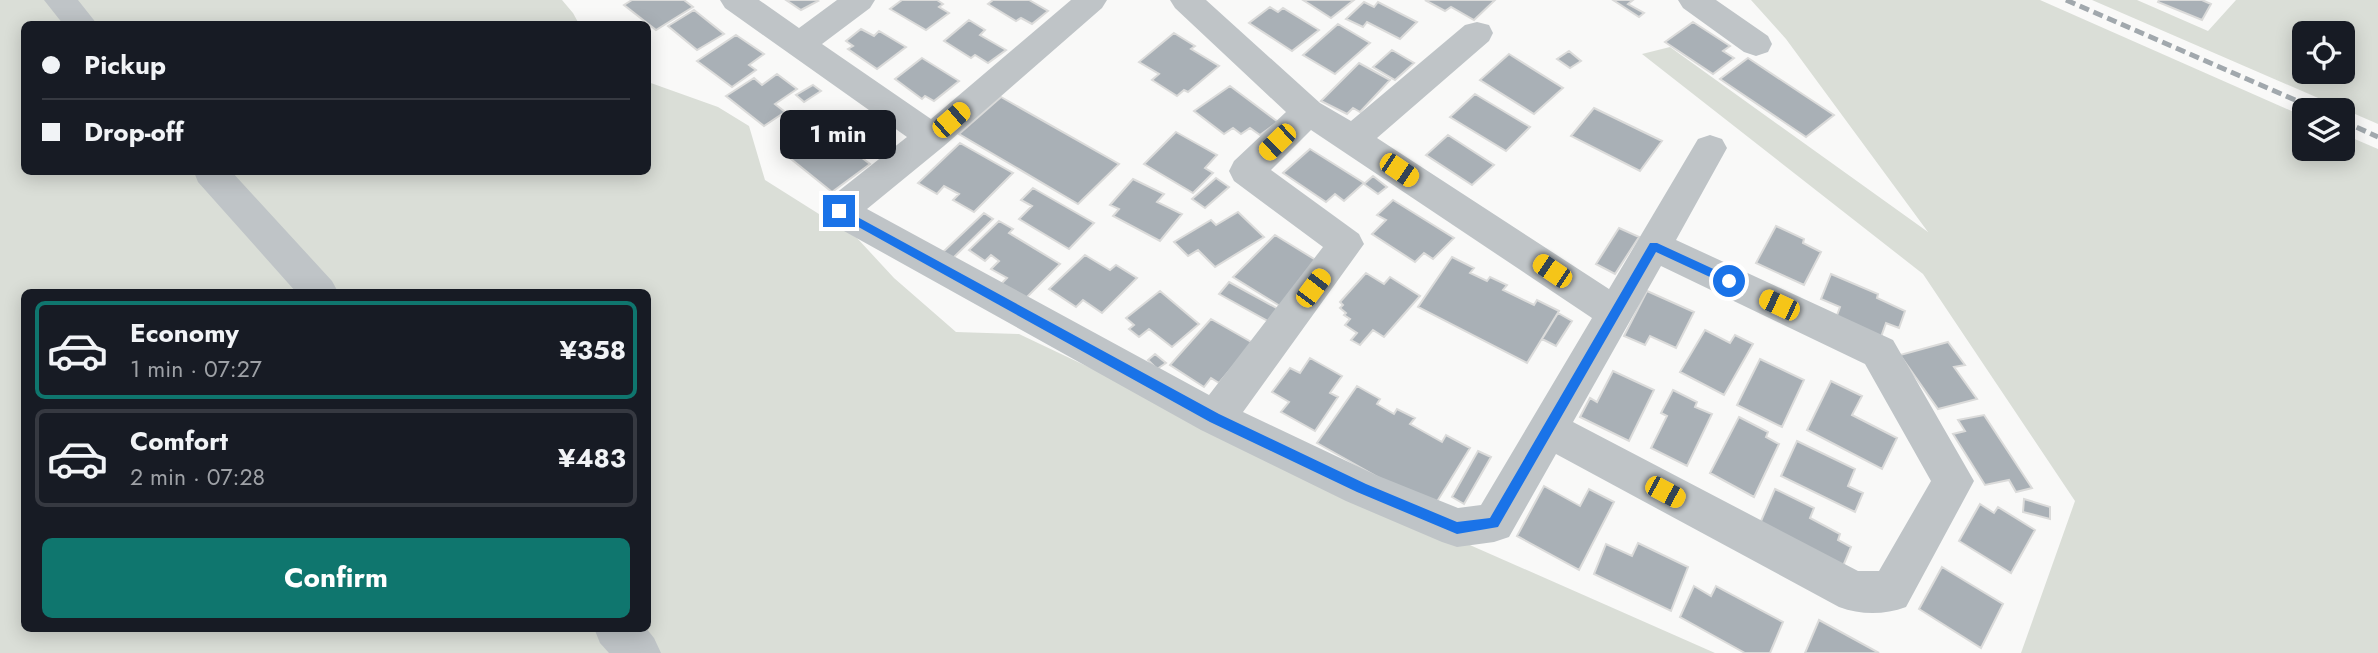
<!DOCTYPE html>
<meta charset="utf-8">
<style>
body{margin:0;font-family:Jost,sans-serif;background:#20242c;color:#f1f3f6;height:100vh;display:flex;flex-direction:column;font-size:26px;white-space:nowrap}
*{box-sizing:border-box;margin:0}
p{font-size:23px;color:#9ea1a6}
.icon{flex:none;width:38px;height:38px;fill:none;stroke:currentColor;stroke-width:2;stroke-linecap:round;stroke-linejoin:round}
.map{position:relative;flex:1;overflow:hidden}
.side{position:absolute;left:21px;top:289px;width:630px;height:343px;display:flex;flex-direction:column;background:#171b24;border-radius:10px;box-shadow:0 4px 18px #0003}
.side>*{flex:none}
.guide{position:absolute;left:21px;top:21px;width:630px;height:154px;border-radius:10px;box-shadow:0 4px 18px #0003;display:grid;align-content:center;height:154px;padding:0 21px;background:#171b24}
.fabs{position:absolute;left:2292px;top:21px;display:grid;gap:14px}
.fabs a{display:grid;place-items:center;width:63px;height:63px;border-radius:10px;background:#171b24;box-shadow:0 4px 18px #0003;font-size:35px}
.end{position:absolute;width:32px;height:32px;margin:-16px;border:9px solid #1a73e8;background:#fff;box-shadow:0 0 0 4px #fff}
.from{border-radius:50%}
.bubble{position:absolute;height:49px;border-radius:10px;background:#171b24;box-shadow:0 4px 18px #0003;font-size:23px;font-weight:700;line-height:49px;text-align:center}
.car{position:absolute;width:21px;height:42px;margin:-21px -10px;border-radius:9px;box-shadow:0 0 5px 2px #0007;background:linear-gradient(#f5c518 24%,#345 0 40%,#f5c518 0 76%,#345 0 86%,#f5c518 0)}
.guide b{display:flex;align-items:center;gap:24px;height:66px;font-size:26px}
.guide b+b{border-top:2px solid #363941}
.guide i{width:18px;height:18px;background:#f1f3f6}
ul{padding:12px 0 0;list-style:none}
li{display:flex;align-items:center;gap:21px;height:98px;margin:0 14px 10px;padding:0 7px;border:4px solid #363941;border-radius:10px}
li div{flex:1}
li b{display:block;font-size:26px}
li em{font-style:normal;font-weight:700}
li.current{border-color:#0f766e}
li>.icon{width:63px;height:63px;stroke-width:1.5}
.cta{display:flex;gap:14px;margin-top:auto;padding:14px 21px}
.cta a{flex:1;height:80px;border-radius:10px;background:#0f766e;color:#fff;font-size:28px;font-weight:700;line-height:80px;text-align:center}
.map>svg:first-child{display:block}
.green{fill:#daded7;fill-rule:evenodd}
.building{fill:#a9b0b6;stroke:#dbdbda;stroke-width:2}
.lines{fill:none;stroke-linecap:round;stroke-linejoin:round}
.minor{fill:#bfc4c7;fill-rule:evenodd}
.tertiary{fill:#bfc4c7;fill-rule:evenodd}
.rail{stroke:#a1a8ad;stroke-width:5;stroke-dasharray:10 5;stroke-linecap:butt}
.route{fill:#1a73e8}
</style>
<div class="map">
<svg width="2378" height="653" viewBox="0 0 2378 653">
<rect width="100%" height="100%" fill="#f9f9f8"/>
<path class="green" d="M0 0H562L573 13 579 24H24V172H648V82L718 107 749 126 765 180 857 238 894 278 956 332 1019 334 1379 505 1715 653H0ZM24 292H648V628H24Z
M1751 0H2040L2305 117V149H2343V134L2378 149V653H2021L2075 501 1923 274 1642 54 1670 47 1928 232 1786 39Z
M2092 0H2137L2208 31 2236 0H2378V124ZM2305 33H2343V72H2305Z"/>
<path class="building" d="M632 0H684L693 7 656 30 624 5Z
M786 0H816L818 1 801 10Z
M902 0H937L943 4 939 7 949 13 926 30 890 9Z
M993 0H1029L1048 11 1032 24 1021 18 1016 21 988 4Z
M1303 0H1354L1331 18Z
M1425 0H1495L1474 20 1451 7 1445 11Z
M1613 0H1633L1628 4 1644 13 1639 17Z
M2159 0H2202L2211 4 2202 20 2158 2Z
M1364 2 1374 7 1378 2 1417 22 1400 39 1367 22 1363 27 1346 19Z
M1270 7 1278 12 1283 8 1319 30 1292 51 1249 23Z
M694 10 724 34 697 50 668 26Z
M969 20 985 30 980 35 1006 50 988 63 975 55 971 58 944 41Z
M1693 22 1730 46 1723 51 1734 58 1713 74 1665 42Z
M1338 24 1370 43 1335 74 1303 55Z
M861 29 874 36 879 31 906 47 877 69 848 49 853 46 846 41Z
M1174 33 1195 46 1191 49 1219 66 1188 92 1184 90 1177 96 1152 80 1159 74 1139 62Z
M736 35 764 54 749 65 756 70 732 87 697 61Z
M1392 50 1414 63 1395 80 1373 67Z
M1569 51 1581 61 1570 68 1557 59Z
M1509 54 1563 88 1534 114 1480 80Z
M922 58 959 81 934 101 925 96 922 99 895 79Z
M1748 58 1834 115 1806 137 1720 79Z
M1359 63 1390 80 1360 112 1353 108 1347 114 1321 101Z
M777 74 797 89 775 104 785 112 764 126 726 96 754 78 762 85Z
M813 85 821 91 804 102 796 95Z
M1230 86 1278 122 1260 135 1250 128 1241 134 1233 128 1224 134 1194 111Z
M1475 94 1530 127 1506 151 1450 117Z
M1001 97 1119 164 1078 204 959 134Z
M1594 108 1662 141 1640 171 1571 136Z
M834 129 862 150 857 154 870 164 832 192 791 159Z
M1176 132 1217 155 1205 168 1213 173 1193 193 1144 164Z
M1448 135 1494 165 1472 185 1426 155Z
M960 143 1013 173 974 212 953 200 959 194 944 186 937 194 918 183Z
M1310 149 1364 183 1344 201 1335 194 1326 202 1283 173Z
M1373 176 1387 187 1378 194 1364 184Z
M1216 178 1229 187 1205 208 1192 199Z
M1133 179 1164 194 1157 202 1182 214 1160 241 1113 216 1119 209 1110 205Z
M1033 188 1094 223 1069 249 1019 219 1032 206 1021 200Z
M1393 200 1454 238 1433 259 1424 253 1415 262 1372 234 1386 220 1377 215Z
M1238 212 1264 237 1215 267 1198 250 1188 256 1174 242 1211 220 1216 225Z
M984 213 993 219 953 258 943 252Z
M999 221 1013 229 1009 233 1060 264 1024 300 1000 285 1007 278 991 269 999 261 991 255 985 261 969 250Z
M1776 226 1804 239 1803 243 1821 252 1804 285 1756 263Z
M1619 228 1639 237 1615 274 1596 264Z
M1275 235 1319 262 1280 306 1233 277Z
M1085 255 1110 270 1116 265 1137 278 1102 313 1083 300 1076 307 1049 289Z
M1452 257 1474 268 1470 273 1487 281 1490 277 1507 285 1503 290 1534 305 1537 300 1559 311 1527 363 1418 307Z
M1366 273 1384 284 1390 277 1420 296 1384 337 1373 330 1360 345 1351 340 1357 333 1345 325 1350 319 1344 315 1346 313 1340 308 1343 305 1340 302Z
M1831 274 1878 294 1877 298 1905 311 1899 328 1886 323 1881 337 1836 318 1840 307 1821 299Z
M1229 282 1282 311 1273 324 1219 294Z
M1160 291 1199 324 1172 347 1149 329 1139 337 1129 329 1134 325 1126 318Z
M1647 291 1694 312 1676 348 1650 336 1645 345 1624 336Z
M1558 313 1572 321 1556 346 1542 339Z
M1211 319 1253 343 1219 383 1211 378 1204 387 1170 365Z
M1705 330 1730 343 1735 335 1753 344 1724 395 1680 372Z
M1948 342 1965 365 1954 367 1977 399 1938 409 1900 355Z
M1155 354 1166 363 1157 369 1148 360Z
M1310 358 1342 376 1330 393 1338 397 1315 431 1281 412 1289 402 1272 392 1290 368 1300 373Z
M1760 359 1804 380 1782 427 1737 405Z
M1613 371 1654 390 1629 441 1580 417 1590 398 1597 402Z
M1831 381 1862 396 1852 415 1897 438 1882 469 1807 430Z
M1357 386 1380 399 1377 404 1394 414 1397 409 1415 418 1410 424 1442 442 1446 435 1470 448 1433 508 1317 443Z
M1673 390 1697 402 1695 407 1712 414 1687 466 1651 448 1667 416 1661 413Z
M1984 415 2032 488 2016 492 2009 480 1985 485 1953 434 1965 431 1958 420Z
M1739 417 1768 432 1766 437 1779 444 1754 497 1710 473Z
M1797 441 1855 469 1848 486 1863 493 1855 512 1781 476Z
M1478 451 1491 457 1464 504 1452 497Z
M1544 486 1580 506 1589 489 1614 502 1579 570 1517 536Z
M1775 489 1814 508 1810 518 1840 534 1838 540 1851 547 1841 571 1758 528Z
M2024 499 2050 507V519L2023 512Z
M1980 504 1994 513 1998 507 2035 530 2011 573 1959 541Z
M1638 543 1688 567 1671 611 1594 574 1606 544 1632 556Z
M1942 567 2003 604 1981 648 1919 609Z
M1694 586 1711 596 1716 586 1783 622 1770 653H1745L1680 617Z
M1819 620 1879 653H1805Z"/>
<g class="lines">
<path class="minor" d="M720 0H759L799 28 837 0H875L870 8 822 44 931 119 1071 0H1107L1102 8 944 146 867 209 1209 395 1323 247 1234 181 1229 171 1234 161 1286 112 1175 8 1170 0H1206L1320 103 1351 121 1465 25 1477 22 1489 25 1493 33 1489 41 1377 138 1609 289 1698 139 1710 135 1722 139 1727 148 1676 240 1893 340 1974 481 1906 607C1884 615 1861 615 1839 607L1556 454 1509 537 1494 542 1457 547 1442 542 1346 501 1201 430 826 221 821 211 826 201 907 137 725 8ZM1311 130 1592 318 1481 505 1458 508 1376 475 1243 412 1364 244 1359 234 1271 170ZM1661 266 1865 364 1931 481 1879 571H1858L1573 422Z
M1678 0H1716L1768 36 1772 44 1768 52 1756 56 1744 52 1683 8Z"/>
<path class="tertiary" d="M44 0H78L97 24H63Z
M194 172H232L332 281 338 292H296L198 182Z
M594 628H646L654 638 661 653H609L600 643Z"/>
<path class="rail" d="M2066 0 2318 110
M2343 121 2378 137"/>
</g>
<path class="route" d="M839 207 1219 414 1366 484 1457 522 1490 518 1650 243H1657L1733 278 1734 281 1733 284H1725L1656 252 1498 527 1457 534 1357 492 1210 422 835 214V208Z"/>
</svg>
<div class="fabs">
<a><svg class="icon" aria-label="locate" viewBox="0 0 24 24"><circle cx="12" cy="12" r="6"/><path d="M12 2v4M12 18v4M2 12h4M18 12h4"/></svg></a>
<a><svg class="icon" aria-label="layers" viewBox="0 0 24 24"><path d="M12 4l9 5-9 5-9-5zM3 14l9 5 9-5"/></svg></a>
</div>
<i class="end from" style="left:1729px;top:281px"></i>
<i class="end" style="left:839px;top:211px"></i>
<div class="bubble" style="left:780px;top:110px;width:116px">1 min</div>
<i class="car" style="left:951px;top:120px;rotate:49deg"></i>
<i class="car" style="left:1277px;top:142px;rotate:226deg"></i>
<i class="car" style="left:1399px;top:170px;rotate:124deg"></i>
<i class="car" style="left:1552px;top:271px;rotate:304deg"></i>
<i class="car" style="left:1313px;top:288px;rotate:37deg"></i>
<i class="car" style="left:1779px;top:305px;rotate:295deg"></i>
<i class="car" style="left:1665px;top:492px;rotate:118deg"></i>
<div class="guide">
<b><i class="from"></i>Pickup</b>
<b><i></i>Drop-off</b>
</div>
<section class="side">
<ul>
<li class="current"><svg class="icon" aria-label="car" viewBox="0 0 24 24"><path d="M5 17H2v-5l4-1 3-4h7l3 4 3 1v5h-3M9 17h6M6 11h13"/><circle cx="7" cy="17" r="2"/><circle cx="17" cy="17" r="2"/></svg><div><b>Economy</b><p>1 min · 07:27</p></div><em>¥358</em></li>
<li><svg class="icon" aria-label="car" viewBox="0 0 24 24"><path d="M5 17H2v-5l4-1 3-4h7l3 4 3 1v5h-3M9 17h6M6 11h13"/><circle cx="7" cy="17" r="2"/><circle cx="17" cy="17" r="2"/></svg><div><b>Comfort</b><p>2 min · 07:28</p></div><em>¥483</em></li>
</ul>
<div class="cta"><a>Confirm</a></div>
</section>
</div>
